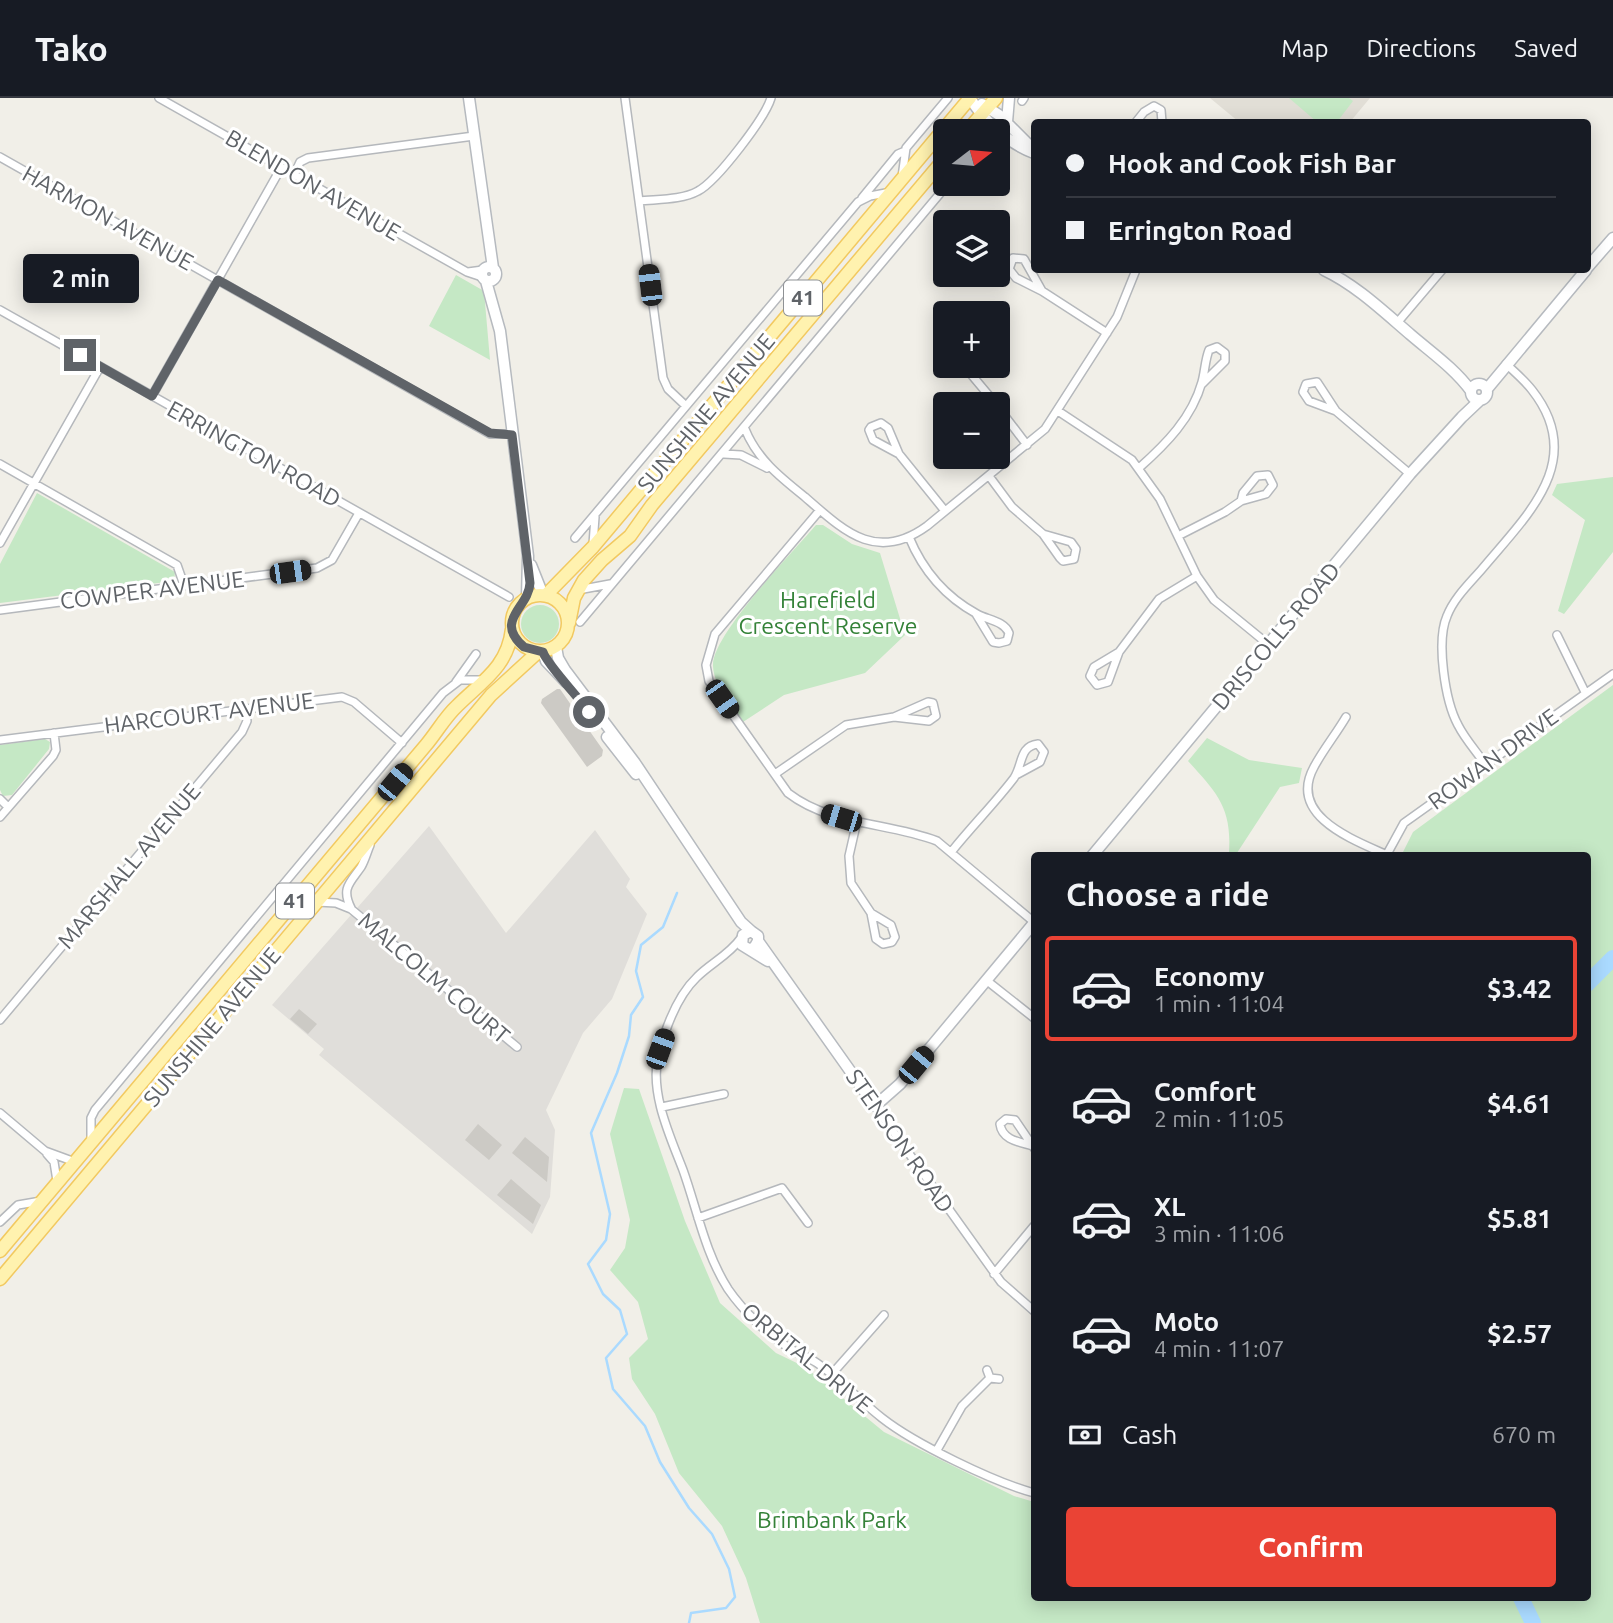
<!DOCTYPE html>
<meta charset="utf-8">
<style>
body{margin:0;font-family:Ubuntu,sans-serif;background:#20242c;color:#f1f3f6;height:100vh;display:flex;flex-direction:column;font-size:26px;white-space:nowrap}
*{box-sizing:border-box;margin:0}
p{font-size:23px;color:#9ea1a6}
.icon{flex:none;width:38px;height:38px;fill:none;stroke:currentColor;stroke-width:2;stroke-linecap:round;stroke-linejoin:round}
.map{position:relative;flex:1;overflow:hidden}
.sheet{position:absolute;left:1031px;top:754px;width:560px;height:749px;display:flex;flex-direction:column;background:#171b24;border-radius:7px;box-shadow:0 4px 18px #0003}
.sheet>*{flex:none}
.guide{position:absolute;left:1031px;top:21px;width:560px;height:154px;border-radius:7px;box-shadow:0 4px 18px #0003;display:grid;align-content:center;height:154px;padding:0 35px;background:#171b24}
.needle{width:46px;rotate:74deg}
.tools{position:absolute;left:933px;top:21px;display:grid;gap:14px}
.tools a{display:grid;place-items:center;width:77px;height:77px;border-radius:7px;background:#171b24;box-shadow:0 4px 18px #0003;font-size:35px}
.end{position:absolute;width:32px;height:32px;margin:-16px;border:9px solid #5f6368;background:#fff;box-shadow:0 0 0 4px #fff}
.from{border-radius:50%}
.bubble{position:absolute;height:49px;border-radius:7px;background:#171b24;box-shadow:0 4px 18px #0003;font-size:23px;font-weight:700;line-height:49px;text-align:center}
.car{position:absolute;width:21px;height:42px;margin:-21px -10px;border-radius:9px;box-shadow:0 0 5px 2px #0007;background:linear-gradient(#222 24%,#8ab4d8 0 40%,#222 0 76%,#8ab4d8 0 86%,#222 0)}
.guide b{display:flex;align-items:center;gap:24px;height:66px;font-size:26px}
.guide b+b{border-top:2px solid #363941}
.guide i{width:18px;height:18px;background:#f1f3f6}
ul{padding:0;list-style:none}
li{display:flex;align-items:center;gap:21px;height:105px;margin:0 14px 10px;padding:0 21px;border:4px solid transparent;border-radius:7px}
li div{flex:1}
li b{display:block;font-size:26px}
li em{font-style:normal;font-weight:700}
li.selected{border-color:#ea4335}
li>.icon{width:63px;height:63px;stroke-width:1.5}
h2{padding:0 35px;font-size:32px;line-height:84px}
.pay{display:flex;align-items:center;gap:18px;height:77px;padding:0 35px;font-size:26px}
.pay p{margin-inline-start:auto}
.button{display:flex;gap:14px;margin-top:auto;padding:14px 35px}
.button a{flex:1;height:80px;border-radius:7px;background:#ea4335;color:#fff;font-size:28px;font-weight:700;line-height:80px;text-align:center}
header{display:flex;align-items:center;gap:42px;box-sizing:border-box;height:98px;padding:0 35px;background:#171b24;border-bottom:2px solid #363941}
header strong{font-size:33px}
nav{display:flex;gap:38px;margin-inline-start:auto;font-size:24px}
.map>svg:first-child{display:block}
.industrial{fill:#e0deda}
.education{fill:#e1ded6}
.green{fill:#c5e8c5}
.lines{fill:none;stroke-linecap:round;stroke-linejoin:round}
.stream{stroke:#aadaff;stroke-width:2.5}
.river{stroke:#aadaff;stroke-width:16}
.building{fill:#cccac5}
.street-casing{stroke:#b5b8bc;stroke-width:10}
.secondary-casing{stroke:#b6babf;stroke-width:13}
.primary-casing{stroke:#f2c960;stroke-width:15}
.street{stroke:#fff;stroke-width:7}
.secondary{stroke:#fff;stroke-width:10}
.primary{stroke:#fff2af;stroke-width:12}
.route{stroke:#5f6368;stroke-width:9}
.labels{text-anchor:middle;stroke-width:6;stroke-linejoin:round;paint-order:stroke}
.shield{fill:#fff;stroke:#8f9295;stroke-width:2}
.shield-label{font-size:21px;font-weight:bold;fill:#5f6368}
.street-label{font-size:23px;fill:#5f6368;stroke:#fff}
.park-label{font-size:23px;fill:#348238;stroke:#fff}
</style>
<header>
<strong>Tako</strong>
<nav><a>Map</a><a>Directions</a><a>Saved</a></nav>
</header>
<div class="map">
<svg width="1613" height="1525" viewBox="0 0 1613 1525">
<rect width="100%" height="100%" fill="#f1efe8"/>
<path class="industrial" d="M429 728 506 835 595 732 630 781 626 789 647 816 612 901 583 935 546 1012 555 1032 550 1099 532 1136 319 957 324 951 272 907Z"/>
<path class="education" d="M1210 0H1370L1350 24H1239Z"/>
<path class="green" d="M1289 0H1349L1353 3 1337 24H1317Z
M456 177 484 193 490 262 429 228Z
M1613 379V454L1564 516 1558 513 1585 422 1552 397 1557 386Z
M37 395 175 474 174 483 0 505V466Z
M816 427H823L852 446 880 455 905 537 865 575 784 597 743 624C732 608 714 589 713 568 711 538 794 453 816 427Z
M521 526a19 19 0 1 1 38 0a19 19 0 1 1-38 0Z
M1613 587V1525H760L746 1480 722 1428 679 1375 655 1316 632 1281 629 1260 648 1241 638 1204 610 1172 625 1150 630 1122 610 1036 624 990 639 991 685 1123 720 1205 776 1255 805 1269 884 1334 1014 1398 1034 1404V1500H1587V758H1401L1413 734Z
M1207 640 1249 662 1302 670 1299 685 1280 689 1235 758 1229 754C1232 709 1216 694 1188 663Z
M45 641 50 644 49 651 12 697 3 698 0 692V647Z"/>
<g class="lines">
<path class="stream" d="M677 795 663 829 641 847 636 873 643 899 631 917 629 938 617 975 591 1035 610 1116 606 1142 588 1166 603 1196 620 1212 627 1236 606 1260 613 1291 645 1328 660 1364 689 1410 712 1436 729 1471 735 1499 726 1510 691 1515 689 1525"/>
<path class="river" d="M1587 886 1613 860
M1521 1500 1533 1525"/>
</g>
<path class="building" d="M557 591H560L576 614 572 625H584L603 652 602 658 587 669 541 605 542 601Z
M299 911 317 926 308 936 290 921Z
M478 1026 502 1047 489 1062 465 1042Z
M525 1039 549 1059 547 1084 512 1055Z
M511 1081 541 1107 533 1126 497 1097Z"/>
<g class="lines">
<defs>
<path id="street" d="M159 0 467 174 482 179
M625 0 663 280 668 291 686 308
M1022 3 1024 0
M1136 24 1144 14 1154 8 1161 12 1162 24
M0 59 490 336H512
M294 77 300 64 308 60 474 38
M902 79 906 50 948 0
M862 100 898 56 905 53
M639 103C658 101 682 102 698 93 717 83 765 20 771 0
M468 174 483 172
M1042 193 1024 161 1013 160 1009 171 1016 180 1042 193 1107 235
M0 212 509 499
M1397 225 1442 172
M945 243 941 248 945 257
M958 268 970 275
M968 268 970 275 996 306
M152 298 281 70
M998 309 1027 347
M1058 313 1132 362 1160 401 1197 478 1214 502 1269 547
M1336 313 1309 303 1303 294 1306 286 1317 284 1336 313 1410 376
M745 331C757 361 780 379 805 399 844 433 876 465 927 428L1045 331 1117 219 1136 172
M724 356 741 357 767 370
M899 356 873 342 869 332 871 329 881 325 888 330 899 356 945 413
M0 366 177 467 184 487
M1139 370C1166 346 1192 320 1202 284 1205 273 1205 262 1209 252L1217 249 1225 255V263L1202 286
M989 378 1012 409 1043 436 1060 460 1063 463 1074 461 1076 451 1071 444 1043 436
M820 412 715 536 706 567 709 583 788 695C831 728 888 724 937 743L1034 824
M1178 438 1225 414 1241 403 1266 396 1273 387 1268 377 1257 378 1243 395 1241 403
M909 439C923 473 944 498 977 516 988 522 1004 523 1009 535L1007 543 999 545 993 544 976 516
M575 440 858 104 870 98 891 94
M0 445 100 269
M593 446 595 419
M578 492 610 486
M0 512 317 470 332 462 359 415
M580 524 948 86
M1557 537 1585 594
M1119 554 1094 569 1090 578 1097 587 1108 584 1119 554 1159 501 1197 478
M456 584 476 556
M1346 619C1336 636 1323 652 1314 669 1287 718 1354 742 1387 757
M0 642 342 599 354 604 402 645
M1485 666C1476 653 1465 641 1458 627 1445 603 1436 543 1447 518 1454 500 1469 486 1482 471 1526 418 1588 363 1532 292 1525 283 1515 274 1506 266
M775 676 846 627 894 619 928 604 933 605 936 618 929 623 894 619
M0 701 8 709
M0 719 53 658 56 652 54 635
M857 723 849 758 851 785 871 815 876 841 883 846 892 844 895 839 891 827 871 815
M952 753C972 728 995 705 1014 680 1023 667 1019 648 1038 646L1044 654 1040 664 1016 677
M1386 758 1404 725 1613 576
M317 804 336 805 351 811 517 949
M351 810C341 790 350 785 361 769 365 762 367 754 370 747
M741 840C729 857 711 865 697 879 676 899 665 931 658 959 650 996 670 1038 683 1072 697 1111 705 1155 728 1191 743 1213 770 1239 794 1253 801 1257 810 1260 817 1265 840 1281 860 1303 882 1320 915 1346 994 1384 1034 1395
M986 882 1034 920
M0 922 242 634 247 623 245 610
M875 1008 1001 1184 1034 1213
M662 1009 724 996
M0 1015 45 1053 75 1064
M91 1044V1020L95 1012 443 595 460 582H483
M1033 1048C1019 1044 1002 1042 1000 1026L1006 1021 1015 1022 1034 1050
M47 1056 54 1064 57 1083
M698 1120 782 1090 808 1125
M0 1124 18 1107 41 1103
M994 1176 1034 1128
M987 1272 990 1280 999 1281
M831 1277 884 1217
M937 1352 962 1308 990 1280"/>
<path id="secondary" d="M469 0 493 170
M970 0C985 24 1008 45 1034 55
M982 6 999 17 1034 52
M1007 24 1009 0
M482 176a7 7 0 1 1 14 0a7 7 0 1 1-14 0Z
M1587 170 1613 140
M1324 172C1356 187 1384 214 1411 237 1432 255 1455 271 1471 293
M486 183 500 233 528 458 527 500
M1471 294a8 8 0 1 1 16 0a8 8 0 1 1-16 0Z
M1487 291 1586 172
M531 467 543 497
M556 549 558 560 565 572 635 665 741 824 751 833
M543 554 546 563 566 584
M607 639 636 676
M1092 758 1410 376 1462 319 1480 302
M758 843 875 1008 900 986 1034 825
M749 851 754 850 758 843V838L751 833 743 837 742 847 768 863"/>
<path id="primary" d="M967 33 996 0
M512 525a28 28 0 1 1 56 0a28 28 0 1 1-56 0Z
M546 497 593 449 970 0
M569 525 574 500 584 482 602 462 630 438 652 407 945 60
M0 1153 426 647C437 634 445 619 457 608 481 584 508 569 512 531
M0 1181 491 597 538 554"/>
</defs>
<use href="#street" class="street-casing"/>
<use href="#secondary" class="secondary-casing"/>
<use href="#primary" class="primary-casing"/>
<use href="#street" class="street"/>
<use href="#secondary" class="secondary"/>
<use href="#primary" class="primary"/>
</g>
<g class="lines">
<path class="route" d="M80 257 152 298 218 182 490 335 512 337 530 485C529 510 493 522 524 549L543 554C546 565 579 600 589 614"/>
</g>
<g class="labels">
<g class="shield">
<rect x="784" y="182.5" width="38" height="35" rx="5"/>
<rect x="276" y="785.5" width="38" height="35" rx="5"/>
</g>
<g class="shield-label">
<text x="803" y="207">41</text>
<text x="295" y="810">41</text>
</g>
<g class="street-label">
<text transform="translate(313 87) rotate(30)" y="8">BLENDON AVENUE</text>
<text transform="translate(108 120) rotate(29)" y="8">HARMON AVENUE</text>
<text transform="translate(706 315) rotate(-50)" y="8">SUNSHINE AVENUE</text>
<text transform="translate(254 356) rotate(29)" y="8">ERRINGTON ROAD</text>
<text transform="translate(152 492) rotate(-7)" y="8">COWPER AVENUE</text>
<text transform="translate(1276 538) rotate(-50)" y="8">DRISCOLLS ROAD</text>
<text transform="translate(209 615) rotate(-7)" y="8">HARCOURT AVENUE</text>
<text transform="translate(1493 661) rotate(-36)" y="8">ROWAN DRIVE</text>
<text transform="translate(129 768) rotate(-50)" y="8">MARSHALL AVENUE</text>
<text transform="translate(434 880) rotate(40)" y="8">MALCOLM COURT</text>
<text transform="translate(212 929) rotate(-50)" y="8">SUNSHINE AVENUE</text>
<text transform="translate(900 1043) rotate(55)" y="8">STENSON ROAD</text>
<text transform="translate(807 1260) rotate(39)" y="8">ORBITAL DRIVE</text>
</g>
<g class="park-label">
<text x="828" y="510">Harefield<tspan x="828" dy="26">Crescent Reserve</tspan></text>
<text x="832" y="1430">Brimbank Park</text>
</g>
</g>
</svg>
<div class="tools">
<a><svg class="needle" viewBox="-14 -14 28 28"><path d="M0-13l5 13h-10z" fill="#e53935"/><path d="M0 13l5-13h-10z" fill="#9ea1a6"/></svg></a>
<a><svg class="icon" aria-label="layers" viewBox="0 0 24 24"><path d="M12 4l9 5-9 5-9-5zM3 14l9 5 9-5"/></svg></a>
<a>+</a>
<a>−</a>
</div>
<i class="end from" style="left:589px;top:614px"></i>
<i class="end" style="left:80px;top:257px"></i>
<div class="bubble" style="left:23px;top:156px;width:116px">2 min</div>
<i class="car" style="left:650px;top:187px;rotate:353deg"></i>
<i class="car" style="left:290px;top:474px;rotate:82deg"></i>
<i class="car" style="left:722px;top:601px;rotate:145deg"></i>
<i class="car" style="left:395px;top:684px;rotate:40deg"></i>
<i class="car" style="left:841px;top:720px;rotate:287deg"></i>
<i class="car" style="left:660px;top:951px;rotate:20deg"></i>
<i class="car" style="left:916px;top:967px;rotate:40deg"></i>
<div class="guide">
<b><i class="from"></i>Hook and Cook Fish Bar</b>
<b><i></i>Errington Road</b>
</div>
<section class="sheet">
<h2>Choose a ride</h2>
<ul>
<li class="selected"><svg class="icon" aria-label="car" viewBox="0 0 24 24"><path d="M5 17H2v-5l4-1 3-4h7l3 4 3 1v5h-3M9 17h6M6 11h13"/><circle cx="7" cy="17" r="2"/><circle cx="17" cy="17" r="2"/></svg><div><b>Economy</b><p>1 min · 11:04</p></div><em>$3.42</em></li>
<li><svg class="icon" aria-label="car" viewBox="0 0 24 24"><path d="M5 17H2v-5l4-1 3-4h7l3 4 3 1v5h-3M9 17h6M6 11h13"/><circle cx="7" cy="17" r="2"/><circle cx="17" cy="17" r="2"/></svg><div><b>Comfort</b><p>2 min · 11:05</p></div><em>$4.61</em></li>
<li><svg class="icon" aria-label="car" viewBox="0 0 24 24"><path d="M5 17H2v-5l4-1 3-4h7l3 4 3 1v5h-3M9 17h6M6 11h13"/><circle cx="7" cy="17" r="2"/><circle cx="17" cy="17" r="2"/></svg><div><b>XL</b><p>3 min · 11:06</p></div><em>$5.81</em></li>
<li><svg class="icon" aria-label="car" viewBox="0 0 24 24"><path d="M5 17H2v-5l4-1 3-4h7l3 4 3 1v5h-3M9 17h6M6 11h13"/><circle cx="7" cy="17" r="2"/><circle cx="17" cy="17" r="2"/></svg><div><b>Moto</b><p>4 min · 11:07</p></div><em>$2.57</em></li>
</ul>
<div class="pay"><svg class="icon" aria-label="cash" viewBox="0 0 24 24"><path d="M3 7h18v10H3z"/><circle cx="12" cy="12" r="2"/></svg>Cash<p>670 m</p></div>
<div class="button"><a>Confirm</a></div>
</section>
</div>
